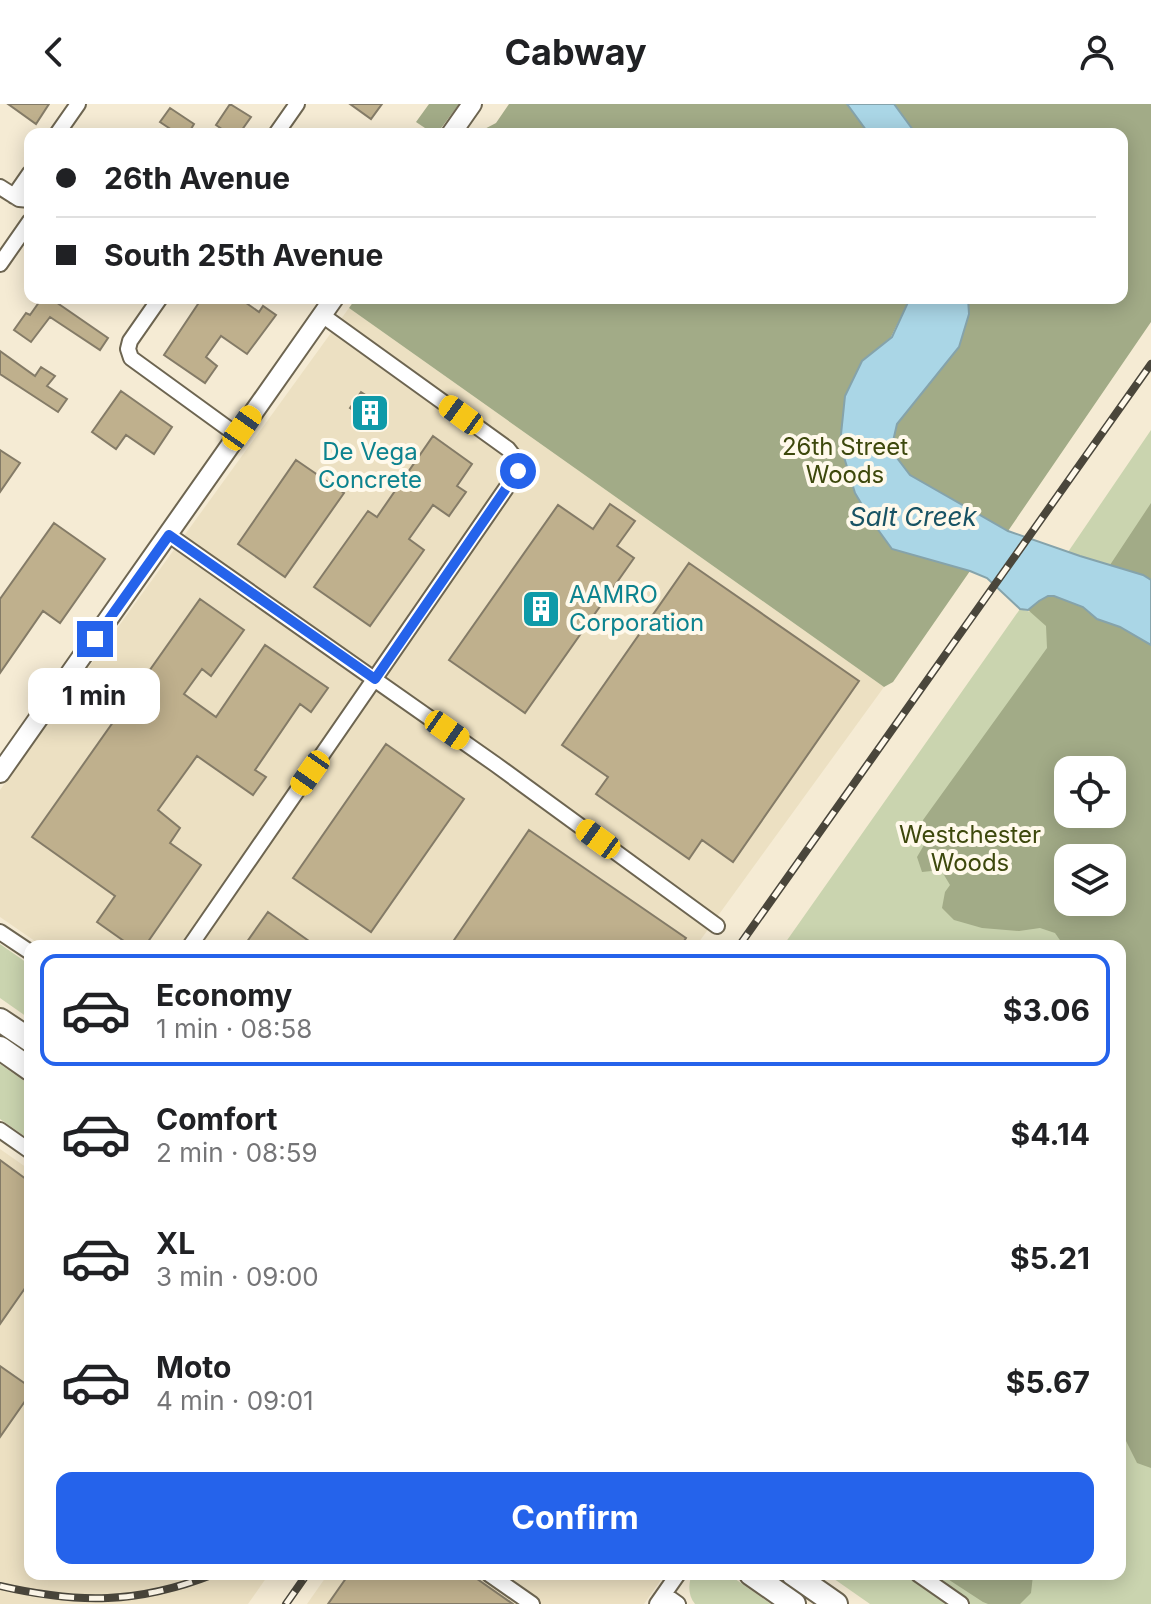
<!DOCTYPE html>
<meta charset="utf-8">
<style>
body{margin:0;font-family:Inter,sans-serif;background:#f2f2f2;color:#202124;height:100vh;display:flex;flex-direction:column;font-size:30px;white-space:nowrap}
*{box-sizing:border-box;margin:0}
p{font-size:26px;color:#757577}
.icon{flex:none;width:44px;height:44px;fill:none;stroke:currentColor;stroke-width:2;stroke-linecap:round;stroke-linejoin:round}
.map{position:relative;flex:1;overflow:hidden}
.side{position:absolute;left:24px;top:836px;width:1102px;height:640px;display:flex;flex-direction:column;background:#fff;border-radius:16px;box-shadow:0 4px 20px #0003}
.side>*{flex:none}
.banner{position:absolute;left:24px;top:24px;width:1104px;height:176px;border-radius:16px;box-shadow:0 4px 20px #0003;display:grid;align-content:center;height:176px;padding:0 32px;background:#fff}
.buttons{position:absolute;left:1054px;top:652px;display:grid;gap:16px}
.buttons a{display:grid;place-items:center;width:72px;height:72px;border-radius:16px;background:#fff;box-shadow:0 4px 20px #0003;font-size:40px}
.end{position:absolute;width:36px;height:36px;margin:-18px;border:10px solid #2563eb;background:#fff;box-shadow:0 0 0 4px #fff}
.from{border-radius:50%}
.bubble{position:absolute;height:56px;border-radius:16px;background:#fff;box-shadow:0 4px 20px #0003;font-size:26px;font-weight:700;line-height:56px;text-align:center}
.car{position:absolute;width:24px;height:48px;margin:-24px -12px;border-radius:10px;box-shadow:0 0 6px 2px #0007;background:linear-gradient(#f5c518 24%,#345 0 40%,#f5c518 0 76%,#345 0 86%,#f5c518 0)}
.banner b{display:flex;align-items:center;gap:28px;height:76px;font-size:30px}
.banner b+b{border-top:2px solid #e0e0e0}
.banner i{width:20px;height:20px;background:#202124}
ul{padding:14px 0 0;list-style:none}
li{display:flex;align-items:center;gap:24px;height:112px;margin:0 16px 12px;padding:0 16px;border:4px solid transparent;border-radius:16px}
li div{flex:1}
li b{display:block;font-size:30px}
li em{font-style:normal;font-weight:700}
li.selected{border-color:#2563eb}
li>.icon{width:72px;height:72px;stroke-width:1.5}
.cta{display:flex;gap:16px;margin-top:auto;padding:16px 32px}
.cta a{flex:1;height:92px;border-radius:16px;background:#2563eb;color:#fff;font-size:32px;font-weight:700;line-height:92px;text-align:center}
header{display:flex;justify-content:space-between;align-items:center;height:104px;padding:0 32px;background:#fff;font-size:36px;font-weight:700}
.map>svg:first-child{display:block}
.built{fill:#ece0c2}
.green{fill:#cad4af;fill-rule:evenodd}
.forest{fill:#a2ab87;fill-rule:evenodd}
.water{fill:#aad6e6;stroke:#85a3ab;stroke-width:2}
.building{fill:#bfb08d;stroke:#847b67;stroke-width:2}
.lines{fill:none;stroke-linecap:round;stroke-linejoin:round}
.street-casing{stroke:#6d6551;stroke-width:18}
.secondary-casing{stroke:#6d6551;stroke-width:22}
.primary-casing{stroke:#6d6551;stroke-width:26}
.street{stroke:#fff;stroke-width:14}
.secondary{stroke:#fff;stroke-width:18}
.primary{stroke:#fff;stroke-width:22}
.rail-casing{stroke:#4a463b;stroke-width:8}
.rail{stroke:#fff9eb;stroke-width:5;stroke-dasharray:15;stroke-linecap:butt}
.route{stroke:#2563eb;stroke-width:10}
.labels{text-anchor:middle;stroke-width:8;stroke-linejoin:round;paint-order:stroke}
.park-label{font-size:24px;fill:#3d480c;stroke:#fff9eb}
.culture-label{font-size:24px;fill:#0d838f;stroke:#fff9eb}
.water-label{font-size:26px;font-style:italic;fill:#185364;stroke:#fff9eb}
</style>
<header><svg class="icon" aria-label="back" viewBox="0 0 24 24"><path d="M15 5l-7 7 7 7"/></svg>Cabway<svg class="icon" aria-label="person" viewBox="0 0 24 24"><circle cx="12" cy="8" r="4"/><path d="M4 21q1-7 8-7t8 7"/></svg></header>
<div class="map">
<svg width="1151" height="1500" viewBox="0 0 1151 1500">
<rect width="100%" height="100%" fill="#f5ebd4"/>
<path class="built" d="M349 204 884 583 696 842H42L0 813V686Z
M0 1045 30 1066V1470H269L248 1500H0Z
M328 1470H665L644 1500H307Z"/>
<path class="green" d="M1151 326V476L1143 471 1068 448Z
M1020 505 1151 541V1500H870L827 1470H1120V842H783ZM1068 666H1112V710H1068ZM1068 754H1112V798H1068Z
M0 840 30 861V915L0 894Z
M0 960 30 981V1036L0 1015Z
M692 1470H728L771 1500H695C688 1491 688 1481 692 1470Z"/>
<path class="forest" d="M429 0H459L439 27 425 24 416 18Z
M509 0H847L869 30H475L496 19Z
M894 0H1151V218L1008 427 910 371 890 346 896 320 959 243 969 210 968 194H1122V30H916Z
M356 194H910L891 233 862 258 855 389 871 416 892 445 970 467 893 578 884 583 349 204Z
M1151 399V476L1143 471 1110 461Z
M1048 492H1054L1083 503 1097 515 1120 523 1151 541V1364L1137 1359 1123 1331H1120V842H1064L1055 829 1040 824 1019 827 982 824 954 816 942 804 945 788 950 781 941 766 922 768 917 753 924 741 923 716 1047 544 1046 522 1028 506 1039 497ZM1068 666H1112V710H1068ZM1068 754H1112V798H1068Z
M940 1470H1033V1471L1031 1489 1020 1500H988L983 1498Z"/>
<path class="water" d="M847 0H894L916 30H869Z
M910 194H968L969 210 959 243 897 320 891 346 910 371 1008 427 1080 452 1143 471 1151 476V541L1120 523 1097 515 1083 503 1054 492H1048L1039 497 1028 506 1020 505 987 474 970 467 892 445 871 416 855 389 840 340 845 292 862 257 892 233Z"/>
<path class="building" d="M8 0H49L36 20Z
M230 0 251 13 239 30H229L216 21Z
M350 0H382L371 15Z
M170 4 194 20 188 30H178L160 18Z
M42 194H50L108 234 100 246 50 213 31 238 14 226 26 209 30 211Z
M202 194H239L259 208 263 202 276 211 247 250 221 232 206 253 217 262 205 279 164 251Z
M0 247 35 272 41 263 55 272 47 282 67 295 58 308 0 270Z
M121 287 172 323 154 350 126 331 116 345 92 328Z
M361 288 381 301 378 305 387 312 379 324 350 304Z
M433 332 472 360 457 382 466 388 449 412 433 401 409 435 424 446 370 522 314 483 368 407 377 413Z
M0 346 20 359 0 388Z
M296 356 344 389 285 473 238 440Z
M610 400 635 417 617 442 634 454 525 609 449 556 558 401 593 425Z
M54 419 105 455 60 519 43 507 0 569V495Z
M689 459 859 577 733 758 702 736 689 755 596 690 608 673 562 641Z
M200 495 244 526 211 572 202 565 184 590 216 613 265 541 328 584 311 608 300 600 255 666 266 673 253 691 197 652 158 706 180 724 170 739 201 761 145 842H131L97 818 115 792 32 733Z
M386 640 464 695 371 828 293 774Z
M529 726 686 834 681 842H450Z
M268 808 316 842H244Z
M0 1056 30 1078V1177L0 1220Z
M0 1262 30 1283V1290L0 1333Z
M349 1470H470L513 1500H328Z"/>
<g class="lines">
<defs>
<path id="street" d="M57 30 78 0
M276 30 297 0
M0 83 19 95 30 96
M14 92 30 69
M0 160 30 117
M160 194 130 237 128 245 131 254 237 331
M169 431 495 660 717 822
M0 828 30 848
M190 842 518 367 519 359 508 345 322 211
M0 1026 30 1047
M489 1470 532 1500
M918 1470 961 1500
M664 1490 678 1500
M657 1500 678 1470"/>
<path id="secondary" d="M451 30 472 0
M0 669 334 194"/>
<path id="primary" d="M0 916 30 936
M0 944 30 965
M751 1470 794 1500
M793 1470 836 1500"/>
</defs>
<use href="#street" class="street-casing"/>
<use href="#secondary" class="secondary-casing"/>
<use href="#primary" class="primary-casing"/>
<use href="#street" class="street"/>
<use href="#secondary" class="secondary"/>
<use href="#primary" class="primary"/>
<defs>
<path id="rail" d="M739 842 1151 260
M0 1482C78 1500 138 1500 214 1470
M286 1500 307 1470"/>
</defs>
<use href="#rail" class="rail-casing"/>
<use href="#rail" class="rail"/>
</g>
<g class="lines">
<path class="route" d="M95 535 169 431 375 575 518 367"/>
</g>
<defs>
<symbol id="building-square" viewBox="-11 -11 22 22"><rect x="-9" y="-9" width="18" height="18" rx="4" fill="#0f9aa8" stroke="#fff9eb"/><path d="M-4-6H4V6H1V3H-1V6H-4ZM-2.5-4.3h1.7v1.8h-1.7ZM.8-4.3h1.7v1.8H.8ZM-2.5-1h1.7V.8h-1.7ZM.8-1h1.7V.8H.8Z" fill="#fff"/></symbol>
</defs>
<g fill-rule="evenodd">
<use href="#building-square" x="348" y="287" width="44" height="44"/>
<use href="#building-square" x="519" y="483" width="44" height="44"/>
</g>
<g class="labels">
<g class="park-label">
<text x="845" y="351">26th Street<tspan x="845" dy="28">Woods</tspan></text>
<text x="970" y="739">Westchester<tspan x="970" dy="28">Woods</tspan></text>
</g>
<g class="culture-label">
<text x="370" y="356">De Vega<tspan x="370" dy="28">Concrete</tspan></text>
<text x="569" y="499" text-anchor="start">AAMRO<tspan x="569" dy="28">Corporation</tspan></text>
</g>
<g class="water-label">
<text x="913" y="422">Salt Creek</text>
</g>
</g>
</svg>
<div class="buttons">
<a><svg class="icon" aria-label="locate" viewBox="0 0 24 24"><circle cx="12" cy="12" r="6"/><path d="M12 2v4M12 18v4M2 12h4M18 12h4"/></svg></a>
<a><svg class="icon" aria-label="layers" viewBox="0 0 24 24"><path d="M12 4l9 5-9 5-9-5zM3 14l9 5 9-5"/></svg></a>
</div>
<i class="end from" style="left:518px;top:367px"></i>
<i class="end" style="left:95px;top:535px"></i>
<div class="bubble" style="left:28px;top:564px;width:132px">1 min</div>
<i class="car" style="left:461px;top:311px;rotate:306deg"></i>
<i class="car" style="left:242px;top:324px;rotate:35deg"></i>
<i class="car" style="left:447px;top:626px;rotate:125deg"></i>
<i class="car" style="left:310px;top:669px;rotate:215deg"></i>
<i class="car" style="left:598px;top:735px;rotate:306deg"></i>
<div class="banner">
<b><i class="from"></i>26th Avenue</b>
<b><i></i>South 25th Avenue</b>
</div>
<section class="side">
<ul>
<li class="selected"><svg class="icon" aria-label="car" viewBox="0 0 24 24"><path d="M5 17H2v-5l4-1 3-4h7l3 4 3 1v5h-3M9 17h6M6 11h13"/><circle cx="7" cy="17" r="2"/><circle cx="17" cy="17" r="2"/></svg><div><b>Economy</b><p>1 min · 08:58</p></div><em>$3.06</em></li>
<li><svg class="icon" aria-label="car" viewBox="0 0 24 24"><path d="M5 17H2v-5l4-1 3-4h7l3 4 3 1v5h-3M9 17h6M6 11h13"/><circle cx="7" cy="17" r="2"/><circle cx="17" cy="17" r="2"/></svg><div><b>Comfort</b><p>2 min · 08:59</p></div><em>$4.14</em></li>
<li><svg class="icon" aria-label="car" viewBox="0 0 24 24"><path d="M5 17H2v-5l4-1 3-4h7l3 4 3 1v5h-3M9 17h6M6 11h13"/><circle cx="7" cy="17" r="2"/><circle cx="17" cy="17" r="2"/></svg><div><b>XL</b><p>3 min · 09:00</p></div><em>$5.21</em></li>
<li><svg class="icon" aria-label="car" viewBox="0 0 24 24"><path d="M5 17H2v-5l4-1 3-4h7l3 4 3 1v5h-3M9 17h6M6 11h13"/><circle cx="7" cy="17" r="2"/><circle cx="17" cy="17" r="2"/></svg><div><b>Moto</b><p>4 min · 09:01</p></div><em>$5.67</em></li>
</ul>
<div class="cta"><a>Confirm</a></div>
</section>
</div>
